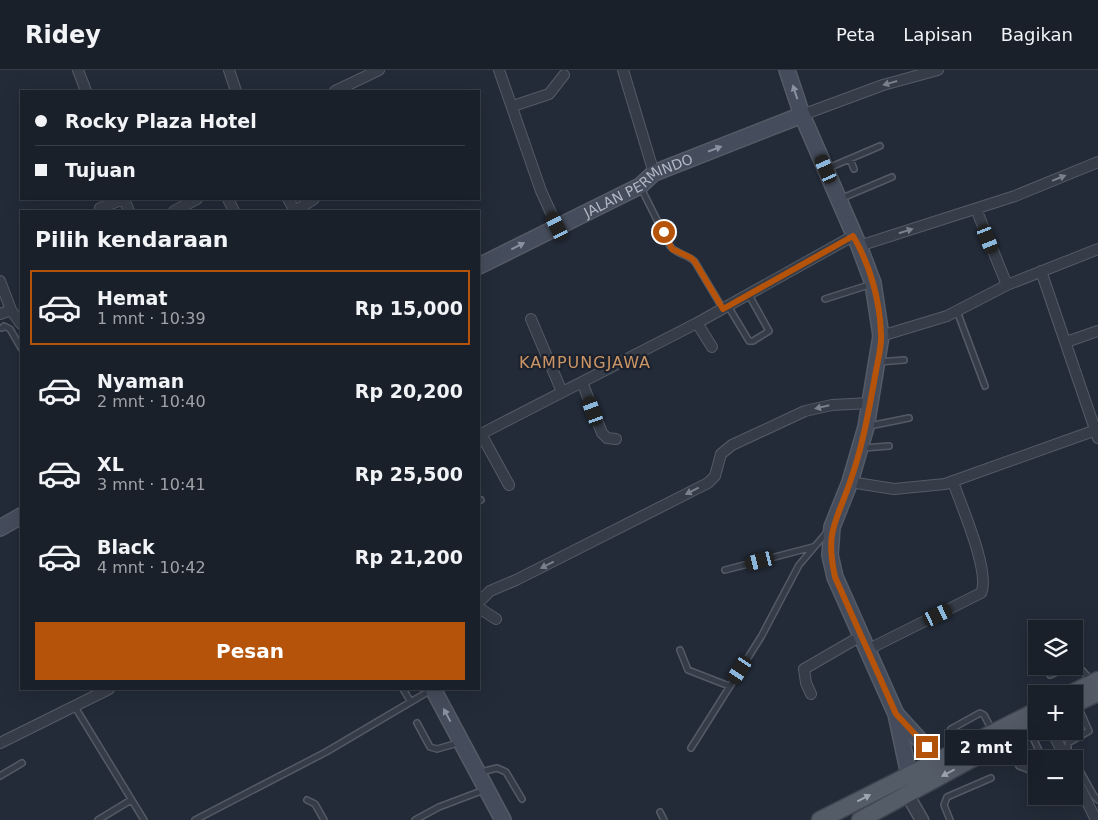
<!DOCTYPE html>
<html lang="id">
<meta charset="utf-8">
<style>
body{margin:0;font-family:"DejaVu Sans",sans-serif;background:#272d36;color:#f1f3f6;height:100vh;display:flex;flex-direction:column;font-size:19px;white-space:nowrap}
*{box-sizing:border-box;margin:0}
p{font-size:16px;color:#9fa3a8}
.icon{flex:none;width:28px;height:28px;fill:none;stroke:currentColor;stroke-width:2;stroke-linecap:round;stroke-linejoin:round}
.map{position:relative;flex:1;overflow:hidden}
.drawer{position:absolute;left:20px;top:140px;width:460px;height:480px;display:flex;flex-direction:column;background:#1a202a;border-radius:0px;box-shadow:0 5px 20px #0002,0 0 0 1px #383e47}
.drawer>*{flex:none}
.top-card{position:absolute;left:20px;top:20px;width:460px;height:110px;border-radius:0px;box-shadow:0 5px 20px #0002,0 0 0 1px #383e47;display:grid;align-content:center;height:110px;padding:0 15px;background:#1a202a}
.fabs{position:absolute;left:1028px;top:550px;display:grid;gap:10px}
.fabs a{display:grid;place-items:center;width:55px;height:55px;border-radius:0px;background:#1a202a;box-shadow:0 5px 20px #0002,0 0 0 1px #383e47;font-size:25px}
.end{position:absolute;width:22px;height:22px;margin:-11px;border:6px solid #b45309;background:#fff;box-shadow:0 0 0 2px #fff}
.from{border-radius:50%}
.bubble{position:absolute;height:35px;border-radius:0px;background:#1a202a;box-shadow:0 5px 20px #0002,0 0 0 1px #383e47;font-size:16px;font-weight:800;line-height:35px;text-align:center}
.car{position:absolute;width:15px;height:30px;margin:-15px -8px;border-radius:6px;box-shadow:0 0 4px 1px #0007;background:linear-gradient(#222 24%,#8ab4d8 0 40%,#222 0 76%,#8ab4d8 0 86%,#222 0)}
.top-card b{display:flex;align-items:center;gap:18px;height:48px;font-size:19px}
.top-card b+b{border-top:1px solid #383e47}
.top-card i{width:12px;height:12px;background:#f1f3f6}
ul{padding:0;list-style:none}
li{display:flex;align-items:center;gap:15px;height:75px;margin:0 10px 8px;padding:0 5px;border:2px solid transparent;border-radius:0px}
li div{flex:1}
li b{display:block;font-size:19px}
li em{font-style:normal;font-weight:800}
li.on{border-color:#b45309}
li>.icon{width:45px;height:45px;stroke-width:1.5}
h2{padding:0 15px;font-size:22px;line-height:60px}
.cta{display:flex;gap:10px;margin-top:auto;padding:10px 15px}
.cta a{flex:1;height:58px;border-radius:0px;background:#b45309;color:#fff;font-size:20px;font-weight:800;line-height:58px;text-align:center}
header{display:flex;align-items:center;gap:30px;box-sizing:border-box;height:70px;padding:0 25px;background:#1a202a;border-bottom:1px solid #383e47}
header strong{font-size:24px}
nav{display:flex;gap:28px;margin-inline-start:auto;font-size:18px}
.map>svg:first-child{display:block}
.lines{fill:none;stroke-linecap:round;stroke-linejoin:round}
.service-casing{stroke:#545b66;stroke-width:8}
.minor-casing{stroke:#545b66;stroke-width:12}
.tertiary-casing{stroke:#545b66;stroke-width:15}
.secondary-casing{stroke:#545b66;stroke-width:18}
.primary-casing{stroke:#3f4651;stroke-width:19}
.service{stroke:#363d48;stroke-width:5}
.minor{stroke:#363d48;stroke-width:10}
.tertiary{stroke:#363d48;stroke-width:12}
.secondary{stroke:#454c5b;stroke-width:15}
.primary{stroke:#545c68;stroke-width:16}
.oneway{fill:#7a818c}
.oneway2{fill:#8b929f}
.oneway3{fill:#9ea6b2}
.route{stroke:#b45309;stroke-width:6}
.labels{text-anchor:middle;stroke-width:4.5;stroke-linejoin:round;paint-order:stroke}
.street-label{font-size:14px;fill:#b1b8c4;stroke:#1c222d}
.quarter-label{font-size:16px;letter-spacing:1px;fill:#cc9565;stroke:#1c222d}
</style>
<header>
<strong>Ridey</strong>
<nav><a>Peta</a><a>Lapisan</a><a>Bagikan</a></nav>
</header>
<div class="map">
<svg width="1098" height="750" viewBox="0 0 1098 750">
<rect width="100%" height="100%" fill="#232b38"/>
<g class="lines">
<defs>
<path id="service" d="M850 89 854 99
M826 99 880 76
M641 118 670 176C677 185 688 184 695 192L723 239
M840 129 892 107
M825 229 872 214
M728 236 749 271H753L769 261 749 225
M957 241 985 316
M2 258 4 256 10 259 21 278
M878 292 904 290
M869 356 909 348
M863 378 889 376
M479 431 481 430
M725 500 813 477
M680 580 688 600 729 616
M1074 596H1078L1091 610
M1050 605 1071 596
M403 619 411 632
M75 637 144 750
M417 653 430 677 437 679 458 673
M951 659 980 643 984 645 992 660
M1030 661 1041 685 1040 689
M1007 672 1019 696 1027 699 1036 692
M691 678 761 567 799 495 828 461
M1073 689 1068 679V673L1089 661 1078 636
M1074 690 1094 726 1098 730
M481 702 497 698 506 702 522 729
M0 706 22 693
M307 730 315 734 324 750
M660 742 664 750
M98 750 131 730
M195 750 326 682 431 620
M415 750 439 737 484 720
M950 750 944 735 947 727 991 708"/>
<path id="minor" d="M78 0 86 21
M229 0 236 21
M499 0 541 121 557 156
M623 0 654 103
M335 21 379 0
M513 36 549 24 564 5
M802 45 883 15 938 0
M124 129 129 141
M228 129 234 141
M288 129 295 141
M100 138 124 129
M976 139 1007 215
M174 141 197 129
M295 141 314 129
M859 176 1015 126 1098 92
M1041 201 1098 368
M0 211 11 240 21 254
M0 244 11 240
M531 249 562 322
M697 253 712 277
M881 266 947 246 1007 215 1098 179
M1066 272 1098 261
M582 312 602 363 607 368 616 369
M481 364 509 415
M479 365 697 253 853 166
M850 412 894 419 945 414 1096 360
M479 532 490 521 516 510 708 413 715 406 721 384 732 375 805 341 832 335 870 333
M479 538 496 549
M867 580 981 523C991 503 961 435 953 412
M811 624 806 613 804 599 861 566
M1052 661 1066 689
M0 673 109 619
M1074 705 1096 750"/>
<path id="tertiary" d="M907 724 922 750"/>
<g id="secondary">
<path d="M787 0 802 45 859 176 873 213 881 266 866 357 850 412 832 457 830 485 835 507 896 644 909 705"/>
<path id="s1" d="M479 196 640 116 654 103 802 45"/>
<path d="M0 458 21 446"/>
<path d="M433 619 503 750"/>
<path d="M897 645 938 690"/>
</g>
<path id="primary" d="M1070 624 1098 610
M1074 634 1098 623
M820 750 1036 641
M860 750 1036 654"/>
</defs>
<use href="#service" class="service-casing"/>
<use href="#minor" class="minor-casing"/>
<use href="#tertiary" class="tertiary-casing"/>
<use href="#secondary" class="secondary-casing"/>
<use href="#primary" class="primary-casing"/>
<use href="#service" class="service"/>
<use href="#minor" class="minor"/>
<use href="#tertiary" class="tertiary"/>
<use href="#secondary" class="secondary"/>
<use href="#primary" class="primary"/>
</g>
<defs><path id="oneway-solid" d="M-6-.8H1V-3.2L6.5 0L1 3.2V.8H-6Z" transform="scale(1.25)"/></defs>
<g class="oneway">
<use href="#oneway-solid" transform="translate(890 13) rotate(164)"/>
<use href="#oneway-solid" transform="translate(1059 108) rotate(-22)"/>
<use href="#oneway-solid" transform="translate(906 161) rotate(-18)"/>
<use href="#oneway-solid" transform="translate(822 337) rotate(167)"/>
<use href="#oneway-solid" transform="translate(692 421) rotate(153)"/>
<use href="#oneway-solid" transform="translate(547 495) rotate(153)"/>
</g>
<g class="oneway2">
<use href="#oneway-solid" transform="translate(795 22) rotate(-108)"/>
<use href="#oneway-solid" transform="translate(715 79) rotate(-21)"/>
<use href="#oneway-solid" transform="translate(518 176) rotate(-27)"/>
<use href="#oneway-solid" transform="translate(447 645) rotate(-118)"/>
</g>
<g class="oneway3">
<use href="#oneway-solid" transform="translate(948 703) rotate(152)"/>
<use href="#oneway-solid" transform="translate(864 728) rotate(-27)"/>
</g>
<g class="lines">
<path class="route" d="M664 162 672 179 691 188 695 192 723 239 853 166C870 194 880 231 881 264 882 276 878 289 876 301 869 339 863 376 850 412 836 453 825 461 835 507L896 644 927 677"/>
</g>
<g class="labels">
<g class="street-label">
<text dy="5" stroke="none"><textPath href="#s1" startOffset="179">JALAN PERMINDO</textPath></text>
</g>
<g class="quarter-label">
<text x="585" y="298">KAMPUNGJAWA</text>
</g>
</g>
</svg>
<div class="fabs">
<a><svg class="icon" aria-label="layers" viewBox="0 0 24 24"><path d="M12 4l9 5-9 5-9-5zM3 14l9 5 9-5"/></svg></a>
<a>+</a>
<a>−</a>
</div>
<i class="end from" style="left:664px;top:162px"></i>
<i class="end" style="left:927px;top:677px"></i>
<div class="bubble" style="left:945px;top:660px;width:82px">2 mnt</div>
<i class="car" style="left:826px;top:99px;rotate:336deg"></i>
<i class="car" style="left:557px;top:156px;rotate:334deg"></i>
<i class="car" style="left:988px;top:169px;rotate:158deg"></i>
<i class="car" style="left:593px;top:341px;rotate:340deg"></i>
<i class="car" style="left:760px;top:491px;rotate:256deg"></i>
<i class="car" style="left:938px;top:545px;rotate:64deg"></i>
<i class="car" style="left:740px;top:600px;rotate:213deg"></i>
<div class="top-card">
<b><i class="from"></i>Rocky Plaza Hotel</b>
<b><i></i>Tujuan</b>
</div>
<section class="drawer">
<h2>Pilih kendaraan</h2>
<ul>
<li class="on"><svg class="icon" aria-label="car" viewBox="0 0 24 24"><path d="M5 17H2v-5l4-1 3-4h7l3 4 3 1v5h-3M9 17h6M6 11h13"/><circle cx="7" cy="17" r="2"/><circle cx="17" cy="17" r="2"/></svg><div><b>Hemat</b><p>1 mnt · 10:39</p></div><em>Rp 15,000</em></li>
<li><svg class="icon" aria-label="car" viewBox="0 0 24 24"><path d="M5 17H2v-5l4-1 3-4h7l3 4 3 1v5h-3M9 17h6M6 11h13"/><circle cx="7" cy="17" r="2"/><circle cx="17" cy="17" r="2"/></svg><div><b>Nyaman</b><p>2 mnt · 10:40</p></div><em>Rp 20,200</em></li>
<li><svg class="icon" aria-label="car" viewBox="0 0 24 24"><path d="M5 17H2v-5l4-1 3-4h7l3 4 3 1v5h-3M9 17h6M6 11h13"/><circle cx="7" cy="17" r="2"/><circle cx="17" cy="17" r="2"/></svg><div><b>XL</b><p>3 mnt · 10:41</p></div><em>Rp 25,500</em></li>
<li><svg class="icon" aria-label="car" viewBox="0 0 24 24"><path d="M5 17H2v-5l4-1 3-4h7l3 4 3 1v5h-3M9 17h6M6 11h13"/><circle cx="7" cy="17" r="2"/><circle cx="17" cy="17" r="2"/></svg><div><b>Black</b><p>4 mnt · 10:42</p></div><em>Rp 21,200</em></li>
</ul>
<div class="cta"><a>Pesan</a></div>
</section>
</div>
